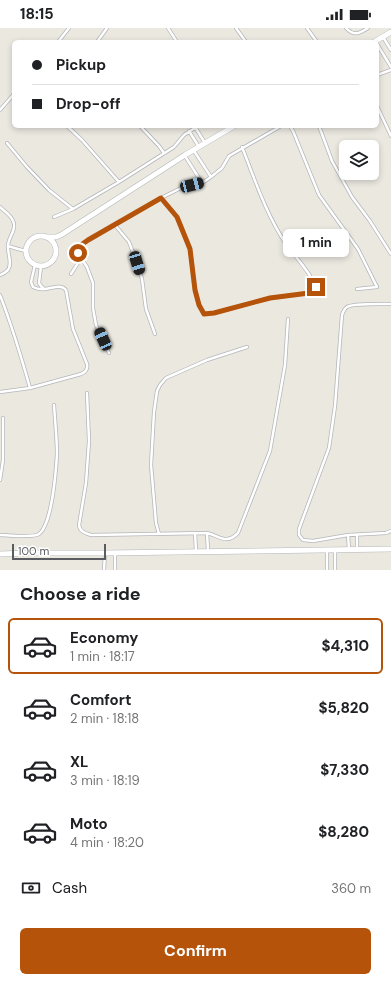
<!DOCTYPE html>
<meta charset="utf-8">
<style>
body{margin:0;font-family:"DM Sans",sans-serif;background:#f2f2f2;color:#202124;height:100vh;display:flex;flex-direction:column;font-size:15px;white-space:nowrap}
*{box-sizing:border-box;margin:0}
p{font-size:13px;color:#757577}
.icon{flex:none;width:22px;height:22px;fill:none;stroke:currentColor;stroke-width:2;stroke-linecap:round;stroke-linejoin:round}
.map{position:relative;height:542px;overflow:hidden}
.drawer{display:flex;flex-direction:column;background:#fff;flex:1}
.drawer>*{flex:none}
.hud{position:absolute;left:12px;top:12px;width:367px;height:88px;border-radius:6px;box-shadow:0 2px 6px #0003;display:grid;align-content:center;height:88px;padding:0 20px;background:#fff}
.tools{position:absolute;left:339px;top:112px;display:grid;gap:8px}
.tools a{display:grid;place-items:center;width:40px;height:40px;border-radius:6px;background:#fff;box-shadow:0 2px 6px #0003;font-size:20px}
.scale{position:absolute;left:12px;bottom:10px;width:94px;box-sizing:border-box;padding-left:4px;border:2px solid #595c60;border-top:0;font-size:11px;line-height:14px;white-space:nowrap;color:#595c60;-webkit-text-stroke:3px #fff;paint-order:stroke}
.end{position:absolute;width:18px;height:18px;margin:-9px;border:5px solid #b45309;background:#fff;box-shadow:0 0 0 2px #fff}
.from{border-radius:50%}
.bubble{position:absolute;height:28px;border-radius:6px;background:#fff;box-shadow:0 2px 6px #0003;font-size:13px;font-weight:700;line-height:28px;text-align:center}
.car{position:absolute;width:12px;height:24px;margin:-12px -6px;border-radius:5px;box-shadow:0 0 3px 1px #0007;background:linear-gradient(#222 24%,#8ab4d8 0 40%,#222 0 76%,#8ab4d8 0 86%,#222 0)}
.hud b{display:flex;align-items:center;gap:14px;height:38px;font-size:15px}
.hud b+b{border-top:1px solid #e0e0e0}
.hud i{width:10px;height:10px;background:#202124}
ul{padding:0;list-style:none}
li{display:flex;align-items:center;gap:12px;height:56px;margin:0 8px 6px;padding:0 12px;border:2px solid transparent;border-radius:6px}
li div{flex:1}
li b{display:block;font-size:15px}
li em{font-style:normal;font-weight:700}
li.current{border-color:#b45309}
li>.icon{width:36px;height:36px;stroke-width:1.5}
h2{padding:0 20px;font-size:18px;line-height:48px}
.pay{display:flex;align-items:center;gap:10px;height:44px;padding:0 20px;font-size:15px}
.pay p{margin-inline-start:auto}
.primary-button{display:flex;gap:8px;margin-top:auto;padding:8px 20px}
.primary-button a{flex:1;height:46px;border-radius:6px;background:#b45309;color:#fff;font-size:16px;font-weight:700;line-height:46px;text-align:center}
.status{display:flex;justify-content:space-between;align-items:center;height:28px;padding:0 20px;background:#fff;direction:ltr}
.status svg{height:11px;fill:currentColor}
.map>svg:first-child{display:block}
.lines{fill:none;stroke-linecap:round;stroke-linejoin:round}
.service-casing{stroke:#b3b6ba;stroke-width:4}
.minor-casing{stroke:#b3b6ba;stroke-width:6}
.service{stroke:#fff;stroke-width:2.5}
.minor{stroke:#fff;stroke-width:5}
.route{stroke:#b45309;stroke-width:5}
</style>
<div class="status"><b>18:15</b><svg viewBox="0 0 49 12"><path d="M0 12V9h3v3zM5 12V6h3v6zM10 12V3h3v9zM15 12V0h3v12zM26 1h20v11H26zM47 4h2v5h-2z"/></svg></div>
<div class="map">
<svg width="391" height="542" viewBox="0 0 391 542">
<rect width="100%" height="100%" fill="#ebe8e0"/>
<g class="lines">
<defs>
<path id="service" d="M168 0 177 14
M236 0 246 14
M307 0 317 14
M346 0C354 9 360 5 368 0
M383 9 391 22
M58 14 69 0
M97 14 107 0
M377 16 391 39
M377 47 391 42
M377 78 391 108
M0 82 14 66
M67 98 82 112 119 154
M140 98 159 118 164 125
M290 98 293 103 319 167 358 221 377 259 357 261
M319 98 332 133 352 169 370 193 391 226
M195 99 205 115
M189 103 199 119
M7 115 27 139 49 162 73 181
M194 123 211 149
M185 128 202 155
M161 170 177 189 190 221 195 262 199 277 204 286 214 285 270 270 309 265 316 259C309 242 296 230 286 216 266 186 255 152 242 119
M0 179C4 183 11 187 13 193 17 201 9 208 8 217 7 225 13 235 8 242 6 244 3 246 0 247
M54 189 73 181 119 154 174 119 184 107 198 98
M115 197 129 214 137 235 142 251 146 281 155 306
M8 218 18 221 26 223
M78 225 87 239 93 255V280L96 297 109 325
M41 238 39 255 41 258 44 261
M71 246 78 235V225L81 217 161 170 181 160 202 155 211 149 222 140 229 128 281 98
M0 267C12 298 21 328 30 360
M391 276C382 276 353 275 347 279 344 281 343 284 342 287L335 378 329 420 299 501V507L303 512 313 513 348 507 386 505 391 503
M0 364 30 360 81 346C86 344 88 341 87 336L73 301 66 262C58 253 47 266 33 259L31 254 35 237
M87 365 89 413 86 455 79 497C80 504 85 505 91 507L207 505C220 508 226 517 238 505L270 423 285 337 288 291
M0 452 3 432V390
M195 505 196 523
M207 505 208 523
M159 506 156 495 151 437 154 384 157 363 160 357 166 350 207 332 247 319
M0 507C8 507 34 510 39 506 52 496 56 442 57 426 57 410 55 393 54 377
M348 507 349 521
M357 507V521
M104 542 105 525
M115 542V525
M327 542V522
M335 542V523"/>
<path id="minor" d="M374 14 391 4
M26 223a15 15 0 1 1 30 0a15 15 0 1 1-30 0Z
M46 209H56L61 207 185 127 234 98
M0 526 29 525H105L391 521"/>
</defs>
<use href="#service" class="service-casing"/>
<use href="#minor" class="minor-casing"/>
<use href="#service" class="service"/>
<use href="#minor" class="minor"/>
</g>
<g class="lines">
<path class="route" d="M78 225 81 217 88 212 161 170 177 189 190 221 195 262 199 277 204 286 214 285 270 270 309 265 316 259"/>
</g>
</svg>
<div class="tools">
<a><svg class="icon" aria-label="layers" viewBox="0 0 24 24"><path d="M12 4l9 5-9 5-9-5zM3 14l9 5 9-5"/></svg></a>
</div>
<div class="scale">100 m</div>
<i class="end from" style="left:78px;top:225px"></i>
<i class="end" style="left:316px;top:259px"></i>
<div class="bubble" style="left:283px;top:201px;width:66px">1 min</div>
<i class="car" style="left:192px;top:157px;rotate:76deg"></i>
<i class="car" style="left:137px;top:235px;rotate:163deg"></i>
<i class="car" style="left:103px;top:311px;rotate:336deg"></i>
<div class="hud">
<b><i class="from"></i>Pickup</b>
<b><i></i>Drop-off</b>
</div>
</div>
<section class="drawer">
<h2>Choose a ride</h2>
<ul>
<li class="current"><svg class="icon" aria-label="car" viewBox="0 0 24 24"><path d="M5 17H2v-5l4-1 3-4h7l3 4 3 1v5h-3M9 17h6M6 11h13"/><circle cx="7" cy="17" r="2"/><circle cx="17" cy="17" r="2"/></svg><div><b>Economy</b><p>1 min · 18:17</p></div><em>$4,310</em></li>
<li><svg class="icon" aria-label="car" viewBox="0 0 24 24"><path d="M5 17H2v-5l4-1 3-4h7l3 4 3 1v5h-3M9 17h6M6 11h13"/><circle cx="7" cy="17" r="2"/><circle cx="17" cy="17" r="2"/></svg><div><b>Comfort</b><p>2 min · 18:18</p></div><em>$5,820</em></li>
<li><svg class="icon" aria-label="car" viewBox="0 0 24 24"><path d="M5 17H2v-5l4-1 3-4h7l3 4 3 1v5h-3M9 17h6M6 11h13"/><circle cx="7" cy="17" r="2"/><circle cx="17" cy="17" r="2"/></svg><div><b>XL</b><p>3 min · 18:19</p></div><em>$7,330</em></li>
<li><svg class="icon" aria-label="car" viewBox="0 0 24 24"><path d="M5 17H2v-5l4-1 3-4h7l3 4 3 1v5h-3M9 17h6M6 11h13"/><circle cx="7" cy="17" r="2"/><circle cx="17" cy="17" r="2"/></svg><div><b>Moto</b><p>4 min · 18:20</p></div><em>$8,280</em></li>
</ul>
<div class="pay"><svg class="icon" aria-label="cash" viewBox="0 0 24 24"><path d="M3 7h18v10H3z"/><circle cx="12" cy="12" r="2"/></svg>Cash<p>360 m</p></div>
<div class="primary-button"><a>Confirm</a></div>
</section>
